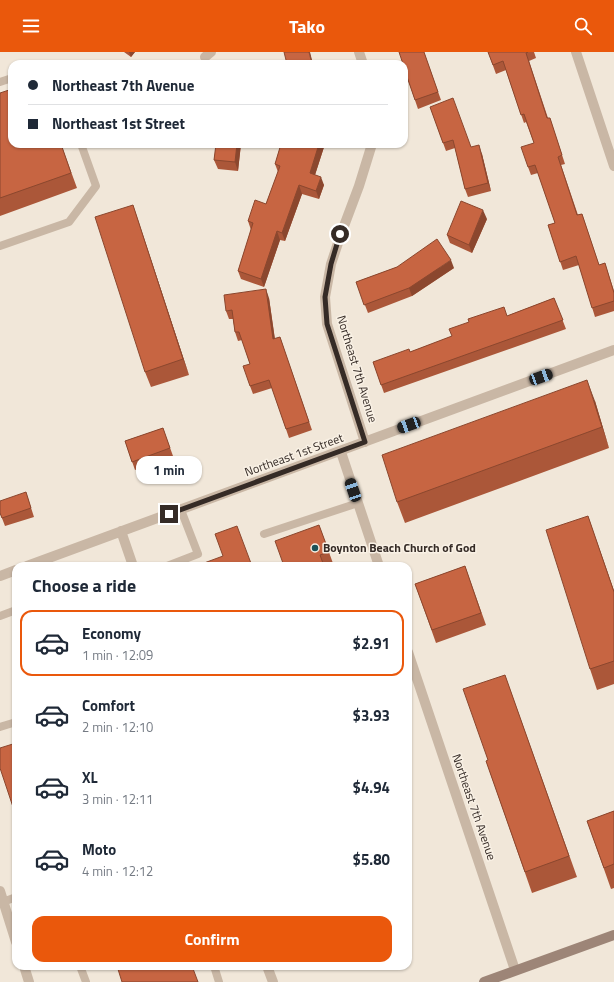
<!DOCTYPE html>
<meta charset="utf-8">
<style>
body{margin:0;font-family:"Titillium Web",sans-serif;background:#f6f6f7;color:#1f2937;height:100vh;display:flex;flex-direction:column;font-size:15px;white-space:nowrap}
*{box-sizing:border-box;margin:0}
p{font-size:13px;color:#747a83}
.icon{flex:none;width:22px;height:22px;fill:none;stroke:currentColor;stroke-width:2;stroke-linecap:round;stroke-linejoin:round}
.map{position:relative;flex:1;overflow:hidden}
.sheet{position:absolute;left:12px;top:510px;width:400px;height:408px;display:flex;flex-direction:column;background:#fff;border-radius:12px;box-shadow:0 1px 3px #0004}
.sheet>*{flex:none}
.top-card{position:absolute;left:8px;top:8px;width:400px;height:88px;border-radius:12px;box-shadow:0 1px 3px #0004;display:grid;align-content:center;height:88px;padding:0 20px;background:#fff}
.end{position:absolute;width:18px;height:18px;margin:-9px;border:5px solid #352b26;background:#fff;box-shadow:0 0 0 2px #fff}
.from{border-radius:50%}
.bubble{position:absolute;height:28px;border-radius:12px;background:#fff;box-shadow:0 1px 3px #0004;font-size:13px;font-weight:700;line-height:28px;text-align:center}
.car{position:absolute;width:12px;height:24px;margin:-12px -6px;border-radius:5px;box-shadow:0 0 3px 1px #0007;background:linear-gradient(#222 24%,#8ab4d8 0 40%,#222 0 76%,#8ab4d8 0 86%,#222 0)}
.top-card b{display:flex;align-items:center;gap:14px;height:38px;font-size:15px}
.top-card b+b{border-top:1px solid #e0e1e3}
.top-card i{width:10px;height:10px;background:#1f2937}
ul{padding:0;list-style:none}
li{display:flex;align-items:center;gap:12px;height:66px;margin:0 8px 6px;padding:0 12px;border:2px solid transparent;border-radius:12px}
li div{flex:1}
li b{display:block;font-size:15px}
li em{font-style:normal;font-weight:700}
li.current{border-color:#ea580c}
li>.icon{width:36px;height:36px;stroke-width:1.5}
h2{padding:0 20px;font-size:18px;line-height:48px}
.button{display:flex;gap:8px;margin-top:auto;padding:8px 20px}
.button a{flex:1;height:46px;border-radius:12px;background:#ea580c;color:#fff;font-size:16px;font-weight:700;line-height:46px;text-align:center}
header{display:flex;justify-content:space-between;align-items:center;height:52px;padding:0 20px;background:#ea580c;color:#fff;font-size:18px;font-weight:700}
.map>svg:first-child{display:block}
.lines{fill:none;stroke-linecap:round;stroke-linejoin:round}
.lane{stroke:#c9b7a5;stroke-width:8}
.street{stroke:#c9b7a5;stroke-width:10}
.secondary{stroke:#9d8577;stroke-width:10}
.wall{fill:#ab5739}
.shaded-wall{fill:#8b472e}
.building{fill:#c76542;stroke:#8b472e}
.route{stroke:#352b26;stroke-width:5}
.poi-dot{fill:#1c5157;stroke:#f9f1e5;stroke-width:1.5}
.labels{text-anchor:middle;stroke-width:3;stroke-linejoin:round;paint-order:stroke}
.street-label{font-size:12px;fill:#352b26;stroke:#f9f1e5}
.poi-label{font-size:12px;font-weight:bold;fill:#352b26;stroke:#f9f1e5;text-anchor:start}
</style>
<header><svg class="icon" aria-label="menu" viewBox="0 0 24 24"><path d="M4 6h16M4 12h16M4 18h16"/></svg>Tako<svg class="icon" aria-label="search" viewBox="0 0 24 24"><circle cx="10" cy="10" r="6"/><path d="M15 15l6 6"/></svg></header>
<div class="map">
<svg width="614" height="930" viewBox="0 0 614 930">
<rect width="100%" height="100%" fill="#f1e7d9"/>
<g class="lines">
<path class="lane" d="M0 30 12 26
M0 194 69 170 96 134 81 92
M264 482 358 451
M167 514 198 502 181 458
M0 564 16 558
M0 675 16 670
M3 850 16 845
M80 914 86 930
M214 914 219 930"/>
<path class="street" d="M359 0 363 12
M576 0 614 114
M205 5 211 0
M365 390 327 272 325 245 331 212 341 182 359 134 372 92
M341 400 379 514
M121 479 133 514
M27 514 614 298
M0 524 16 518
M408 600 515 918
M0 839 16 890
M24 914 29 930
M267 914 273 930"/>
<path class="secondary" d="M484 930 614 883"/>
</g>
<path class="wall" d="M124 0H135L131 5Z
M424 0 441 48 418 57 404 16Z
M488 0H534L536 6 529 9 548 66H550L565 112 561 113 578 163 582 162 599 213 605 211 614 239V259L595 265 579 213 563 218 548 173 555 171 538 121 531 123 528 115 534 91 526 70 524 71 506 18 496 22Z
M0 41 61 92 77 136 0 164Z
M430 55 471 95 482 102 491 139 468 145 465 137 455 96 446 99Z
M199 92H241L238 119 218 117 214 108 216 95Z
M281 92H325L315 123 324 133 319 147 302 142 285 189 280 188 264 235 241 227 238 219 251 178 248 169 266 152 278 120 275 112Z
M133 153 138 168 189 323 151 335 145 320Z
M487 167 472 201 450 191 447 183Z
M397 215 454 216 412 244 368 261 356 230Z
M269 246 275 287 280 285 312 378 289 386 272 336 253 342 250 334V312L242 288 238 289 235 280 233 267H229L226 259Z
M554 246 566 277 384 341 373 310 410 300 507 264Z
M595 349 609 396 405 471 397 450Z
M163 376 173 404 135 418 125 389Z
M26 440 34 465 5 474 0 461Z
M588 464 614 539V632L597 638 590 617Z
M319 473 334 514H284Z
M465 514 486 573 436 591 415 532Z
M505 623 577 825 532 841 486 709 488 708Z
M614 759V836L611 837 587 769Z"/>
<path class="shaded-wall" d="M129 0H135L131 5Z
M309 0H310L313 12H312Z
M237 92H241L238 119 235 110Z
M319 92H325L313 129 310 121Z
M479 93 482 102 491 139 488 131Z
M321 125 324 133 319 147 316 139Z
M299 133 302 142 285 189 282 181Z
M133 153 138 168 189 323 183 307Z
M483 158 487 167 472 201 469 193Z
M277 179 280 188 264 235 261 227Z
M451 208 454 216 412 244 409 236Z
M266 237 269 246 276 296 273 287Z
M587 328 595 349 609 396 602 375Z
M588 464 614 539V540Z"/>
<path class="building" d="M284 0H309L312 12H287Z
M399 0H424L438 40 415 48 404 16V12H403Z
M488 0H528L526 1 547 66H550L562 103 558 105 577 163 582 162 599 213 605 211 614 241V249L592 256 576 204 560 210 548 173 555 171 535 113 528 115 521 95 534 91 524 62 521 63 503 9 493 13Z
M12 37V92H61L71 121 0 146V41Z
M453 46 471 95 479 93 488 131 465 137 453 88 443 91 430 55Z
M216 92H237L235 110 214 108Z
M281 92H319L310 121 321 125 316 139 299 133 282 181 277 179 261 227 238 219 253 171 248 169 255 148 266 152 280 114 275 112Z
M461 149 483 158 469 193 447 183Z
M133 153 183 307 145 320 95 165Z
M437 187 451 208 409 236 364 253 356 230 397 215Z
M266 237 273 287 280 285 309 370 286 377 269 328 250 334 243 314 250 312 239 280H235L232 258 226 259 224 243Z
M554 246 563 268 381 333 373 310 409 297 410 300 452 284 449 277 469 270 468 267 504 255 507 264Z
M587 328 602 375 397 450 382 403Z
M163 376 170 396 132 410 125 389Z
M26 440 31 456 2 466 0 461V449Z
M588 464 614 540V609L590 617 546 478Z
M319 473 329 500 320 503 324 514H284L275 489Z
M237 474 252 514H196L223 504 215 482Z
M465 514 481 561 432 578 415 532Z
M505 623 569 804 525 820 486 709 488 708 463 637Z
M16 691V764L0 716V696Z
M614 759V812L604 816 587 769Z
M117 914H192L198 930H122Z"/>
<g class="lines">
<path class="route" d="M169 462 365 390 327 272 325 245 331 212 340 182"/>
</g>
<circle class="poi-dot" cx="315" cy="496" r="4"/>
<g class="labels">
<g class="street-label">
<text transform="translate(357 317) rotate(73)" y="4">Northeast 7th Avenue</text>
<text transform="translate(294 403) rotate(-20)" y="4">Northeast 1st Street</text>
<text transform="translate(474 755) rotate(71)" y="4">Northeast 7th Avenue</text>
</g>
<g class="poi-label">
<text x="323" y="500">Boynton Beach Church of God</text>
</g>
</g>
</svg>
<i class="end from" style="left:340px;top:182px"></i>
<i class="end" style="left:169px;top:462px"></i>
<div class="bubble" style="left:136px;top:404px;width:66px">1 min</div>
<i class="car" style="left:541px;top:325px;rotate:70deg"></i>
<i class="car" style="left:409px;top:373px;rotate:250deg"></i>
<i class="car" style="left:353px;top:438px;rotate:341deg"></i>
<div class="top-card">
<b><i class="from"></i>Northeast 7th Avenue</b>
<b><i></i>Northeast 1st Street</b>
</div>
<section class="sheet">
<h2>Choose a ride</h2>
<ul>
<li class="current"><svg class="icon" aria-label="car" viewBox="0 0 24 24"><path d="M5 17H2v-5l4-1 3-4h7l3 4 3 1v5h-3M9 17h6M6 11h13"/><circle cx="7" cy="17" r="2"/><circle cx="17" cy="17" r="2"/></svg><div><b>Economy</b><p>1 min · 12:09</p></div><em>$2.91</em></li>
<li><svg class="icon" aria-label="car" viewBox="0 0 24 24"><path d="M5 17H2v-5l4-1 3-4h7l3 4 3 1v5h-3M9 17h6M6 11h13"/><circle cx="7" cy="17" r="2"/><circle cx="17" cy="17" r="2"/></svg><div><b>Comfort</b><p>2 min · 12:10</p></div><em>$3.93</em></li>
<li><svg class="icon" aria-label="car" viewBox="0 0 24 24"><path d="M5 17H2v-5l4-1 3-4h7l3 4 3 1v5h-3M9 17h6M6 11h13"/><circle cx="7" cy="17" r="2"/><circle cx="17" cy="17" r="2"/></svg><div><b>XL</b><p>3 min · 12:11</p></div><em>$4.94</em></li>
<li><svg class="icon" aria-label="car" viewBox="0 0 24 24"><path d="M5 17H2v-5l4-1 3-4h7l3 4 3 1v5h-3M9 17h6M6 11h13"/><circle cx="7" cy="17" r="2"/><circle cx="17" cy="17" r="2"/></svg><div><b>Moto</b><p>4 min · 12:12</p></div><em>$5.80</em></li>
</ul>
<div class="button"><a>Confirm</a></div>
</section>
</div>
